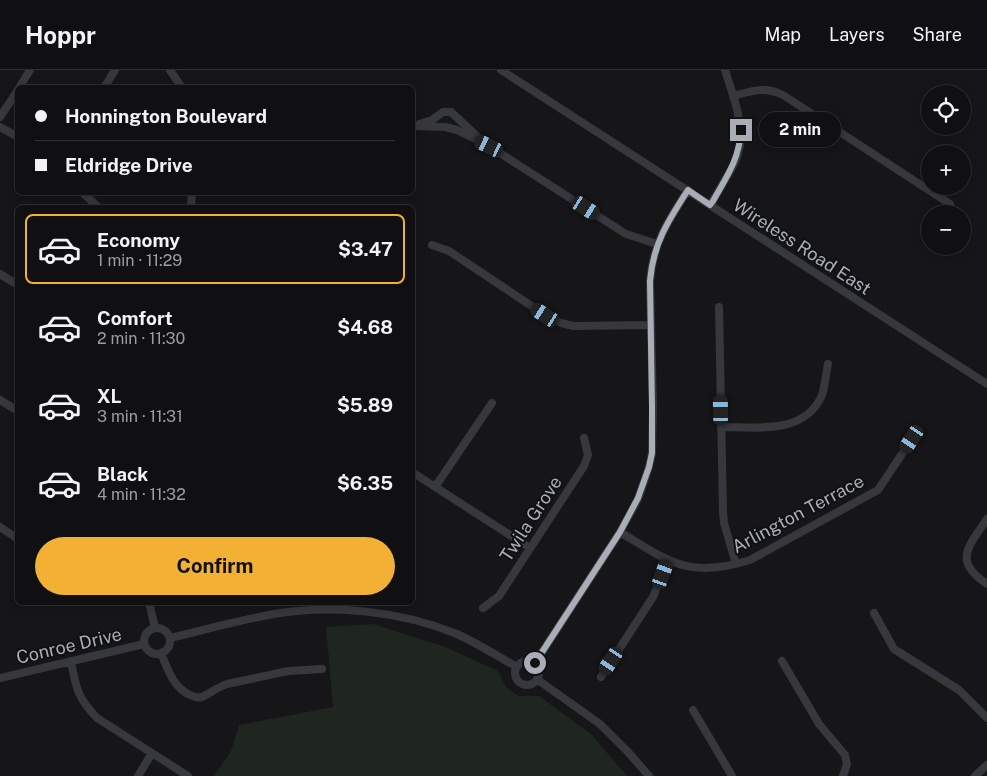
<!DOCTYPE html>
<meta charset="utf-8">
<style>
body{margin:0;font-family:"Public Sans",sans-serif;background:#1e1e20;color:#f1f3f6;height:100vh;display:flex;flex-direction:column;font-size:19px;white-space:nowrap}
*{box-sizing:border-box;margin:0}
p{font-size:16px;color:#9c9d9f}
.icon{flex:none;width:28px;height:28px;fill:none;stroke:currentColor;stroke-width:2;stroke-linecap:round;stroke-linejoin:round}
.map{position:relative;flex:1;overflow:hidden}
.sheet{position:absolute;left:15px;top:135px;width:400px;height:400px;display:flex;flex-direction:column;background:#101012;border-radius:8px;box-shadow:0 2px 12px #0003,0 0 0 1px #303032}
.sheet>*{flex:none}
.banner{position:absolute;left:15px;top:15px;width:400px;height:110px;border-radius:8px;box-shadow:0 2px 12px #0003,0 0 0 1px #303032;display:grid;align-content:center;height:110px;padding:0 20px;background:#101012}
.controls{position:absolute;left:921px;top:15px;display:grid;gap:10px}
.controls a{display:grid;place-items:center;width:50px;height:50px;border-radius:50%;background:#101012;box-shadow:0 2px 12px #0003,0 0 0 1px #303032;font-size:25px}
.end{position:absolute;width:22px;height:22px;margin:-11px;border:6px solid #a8adb8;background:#111;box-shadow:0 0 0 2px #111}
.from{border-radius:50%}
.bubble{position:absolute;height:35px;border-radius:18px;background:#101012;box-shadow:0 2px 12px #0003,0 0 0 1px #303032;font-size:16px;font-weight:700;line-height:35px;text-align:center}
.car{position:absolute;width:15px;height:30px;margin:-15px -8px;border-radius:6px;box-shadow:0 0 4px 1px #0007;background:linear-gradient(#222 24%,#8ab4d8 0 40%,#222 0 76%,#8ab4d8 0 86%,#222 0)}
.banner b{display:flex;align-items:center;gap:18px;height:48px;font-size:19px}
.banner b+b{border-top:1px solid #303032}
.banner i{width:12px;height:12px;background:#f1f3f6}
ul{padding:9px 0 0;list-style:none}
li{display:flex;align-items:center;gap:15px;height:70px;margin:0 10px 8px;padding:0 10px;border:2px solid transparent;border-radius:8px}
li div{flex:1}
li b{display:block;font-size:19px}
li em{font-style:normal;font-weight:700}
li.on{border-color:#f2b134}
li>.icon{width:45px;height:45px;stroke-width:1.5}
.action{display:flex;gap:10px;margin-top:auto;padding:10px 20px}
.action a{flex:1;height:58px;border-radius:30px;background:#f2b134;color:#111;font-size:20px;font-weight:700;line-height:58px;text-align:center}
header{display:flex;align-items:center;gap:30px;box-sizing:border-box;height:70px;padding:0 25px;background:#101012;border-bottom:1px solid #303032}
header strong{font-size:24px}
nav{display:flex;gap:28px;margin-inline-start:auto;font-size:18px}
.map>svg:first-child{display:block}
.green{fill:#1e261f}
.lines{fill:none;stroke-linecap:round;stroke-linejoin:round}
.minor{stroke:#37383d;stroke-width:8}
.route{stroke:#a8adb8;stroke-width:6}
.labels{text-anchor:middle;stroke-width:4;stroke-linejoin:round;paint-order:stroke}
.street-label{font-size:18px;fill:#a8adb8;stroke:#111113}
</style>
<header>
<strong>Hoppr</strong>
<nav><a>Map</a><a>Layers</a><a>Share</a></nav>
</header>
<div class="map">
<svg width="987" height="706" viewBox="0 0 987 706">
<rect width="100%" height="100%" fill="#161618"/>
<path class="green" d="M373 554 445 577 498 601 506 617 518 626H539L591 664 627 706H214L231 681 239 655 333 637 326 557Z"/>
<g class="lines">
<path class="minor" d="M170 0 182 18
M501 0 987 314
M19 18 30 0
M104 18 115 0
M733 26C751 21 765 16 783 25L950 134
M0 47 18 20
M419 54 432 50 443 42H451L481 70
M414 56 445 57 457 60 489 76 626 164 657 174
M0 57 18 67
M82 122 99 138
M710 135C715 128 718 122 722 115 728 104 735 95 738 84 746 56 733 26 725 0
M191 138 192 122
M432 175 449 181 545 245 561 253 573 256 651 255
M0 204 18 215
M719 237 723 442 724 453 736 494
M0 330 18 341
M721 357C757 357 805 365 822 325 825 315 826 304 828 294
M412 402 530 478
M435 417 492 333
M987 449C969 476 952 491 987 514
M0 457 18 469
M620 462C671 493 689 509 750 490L878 420 912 369
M149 532 155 558
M483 538 499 526 584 396 588 385 584 368
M874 543 894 579 959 620 987 648
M144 571a13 13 0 1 1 26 0a13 13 0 1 1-26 0Z
M170 568C204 560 239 550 274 544 334 534 400 541 457 564 477 573 497 586 517 597
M161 583C168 600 173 617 190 625 194 627 198 628 202 627 210 624 217 617 227 614L288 601 322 599
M515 603a12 12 0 1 1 24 0a12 12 0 1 1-24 0Z
M71 591C76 618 77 627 97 648L188 706
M782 591 819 654 845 685 847 694 843 706
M535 593 620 462 638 429 649 397 652 383 653 337 650 211C653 173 668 151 688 120
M601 607 653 527 668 491
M0 608 144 574
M538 610 600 654 628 682 649 706
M693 640 732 706
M138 706 152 683
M975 706 987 695"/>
</g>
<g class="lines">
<path class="route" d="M535 593 620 462 638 428 649 397 652 383V337L650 211C653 174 668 151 688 120L710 135 713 131C727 106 739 90 741 60"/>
</g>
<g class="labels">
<g class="street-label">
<text transform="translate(802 177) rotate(33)" y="6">Wireless Road East</text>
<text transform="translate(798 444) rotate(-28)" y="6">Arlington Terrace</text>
<text transform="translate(531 449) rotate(-57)" y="6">Twila Grove</text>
<text transform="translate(69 576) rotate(-13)" y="6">Conroe Drive</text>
</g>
</g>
</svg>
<div class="controls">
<a><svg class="icon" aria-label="locate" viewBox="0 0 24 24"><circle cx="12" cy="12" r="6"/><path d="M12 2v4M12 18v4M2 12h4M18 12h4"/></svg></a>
<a>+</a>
<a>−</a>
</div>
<i class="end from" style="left:535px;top:593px"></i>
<i class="end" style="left:741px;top:60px"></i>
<div class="bubble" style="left:759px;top:42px;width:82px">2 min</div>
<i class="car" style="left:489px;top:76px;rotate:296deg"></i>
<i class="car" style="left:586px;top:138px;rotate:123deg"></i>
<i class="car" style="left:545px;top:245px;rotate:303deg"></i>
<i class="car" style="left:721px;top:340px;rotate:359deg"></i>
<i class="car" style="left:912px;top:369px;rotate:213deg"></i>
<i class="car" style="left:663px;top:504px;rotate:20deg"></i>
<i class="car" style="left:611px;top:591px;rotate:213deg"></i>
<div class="banner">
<b><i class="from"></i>Honnington Boulevard</b>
<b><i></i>Eldridge Drive</b>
</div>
<section class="sheet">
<ul>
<li class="on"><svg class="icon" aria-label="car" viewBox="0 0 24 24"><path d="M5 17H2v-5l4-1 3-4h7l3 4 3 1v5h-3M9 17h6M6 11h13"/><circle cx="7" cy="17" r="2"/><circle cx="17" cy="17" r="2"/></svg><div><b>Economy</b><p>1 min · 11:29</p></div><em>$3.47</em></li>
<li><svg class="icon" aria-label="car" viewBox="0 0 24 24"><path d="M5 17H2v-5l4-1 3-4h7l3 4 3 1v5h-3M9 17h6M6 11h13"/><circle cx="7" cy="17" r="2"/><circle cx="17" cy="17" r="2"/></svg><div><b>Comfort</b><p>2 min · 11:30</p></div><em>$4.68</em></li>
<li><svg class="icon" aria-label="car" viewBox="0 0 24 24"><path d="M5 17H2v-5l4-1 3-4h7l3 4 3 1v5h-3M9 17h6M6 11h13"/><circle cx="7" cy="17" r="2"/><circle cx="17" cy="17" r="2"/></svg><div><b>XL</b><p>3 min · 11:31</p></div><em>$5.89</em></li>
<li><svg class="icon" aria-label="car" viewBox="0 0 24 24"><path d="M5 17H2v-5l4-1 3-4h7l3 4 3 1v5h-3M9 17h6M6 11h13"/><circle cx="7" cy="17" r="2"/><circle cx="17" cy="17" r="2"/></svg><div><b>Black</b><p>4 min · 11:32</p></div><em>$6.35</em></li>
</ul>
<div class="action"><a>Confirm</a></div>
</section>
</div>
